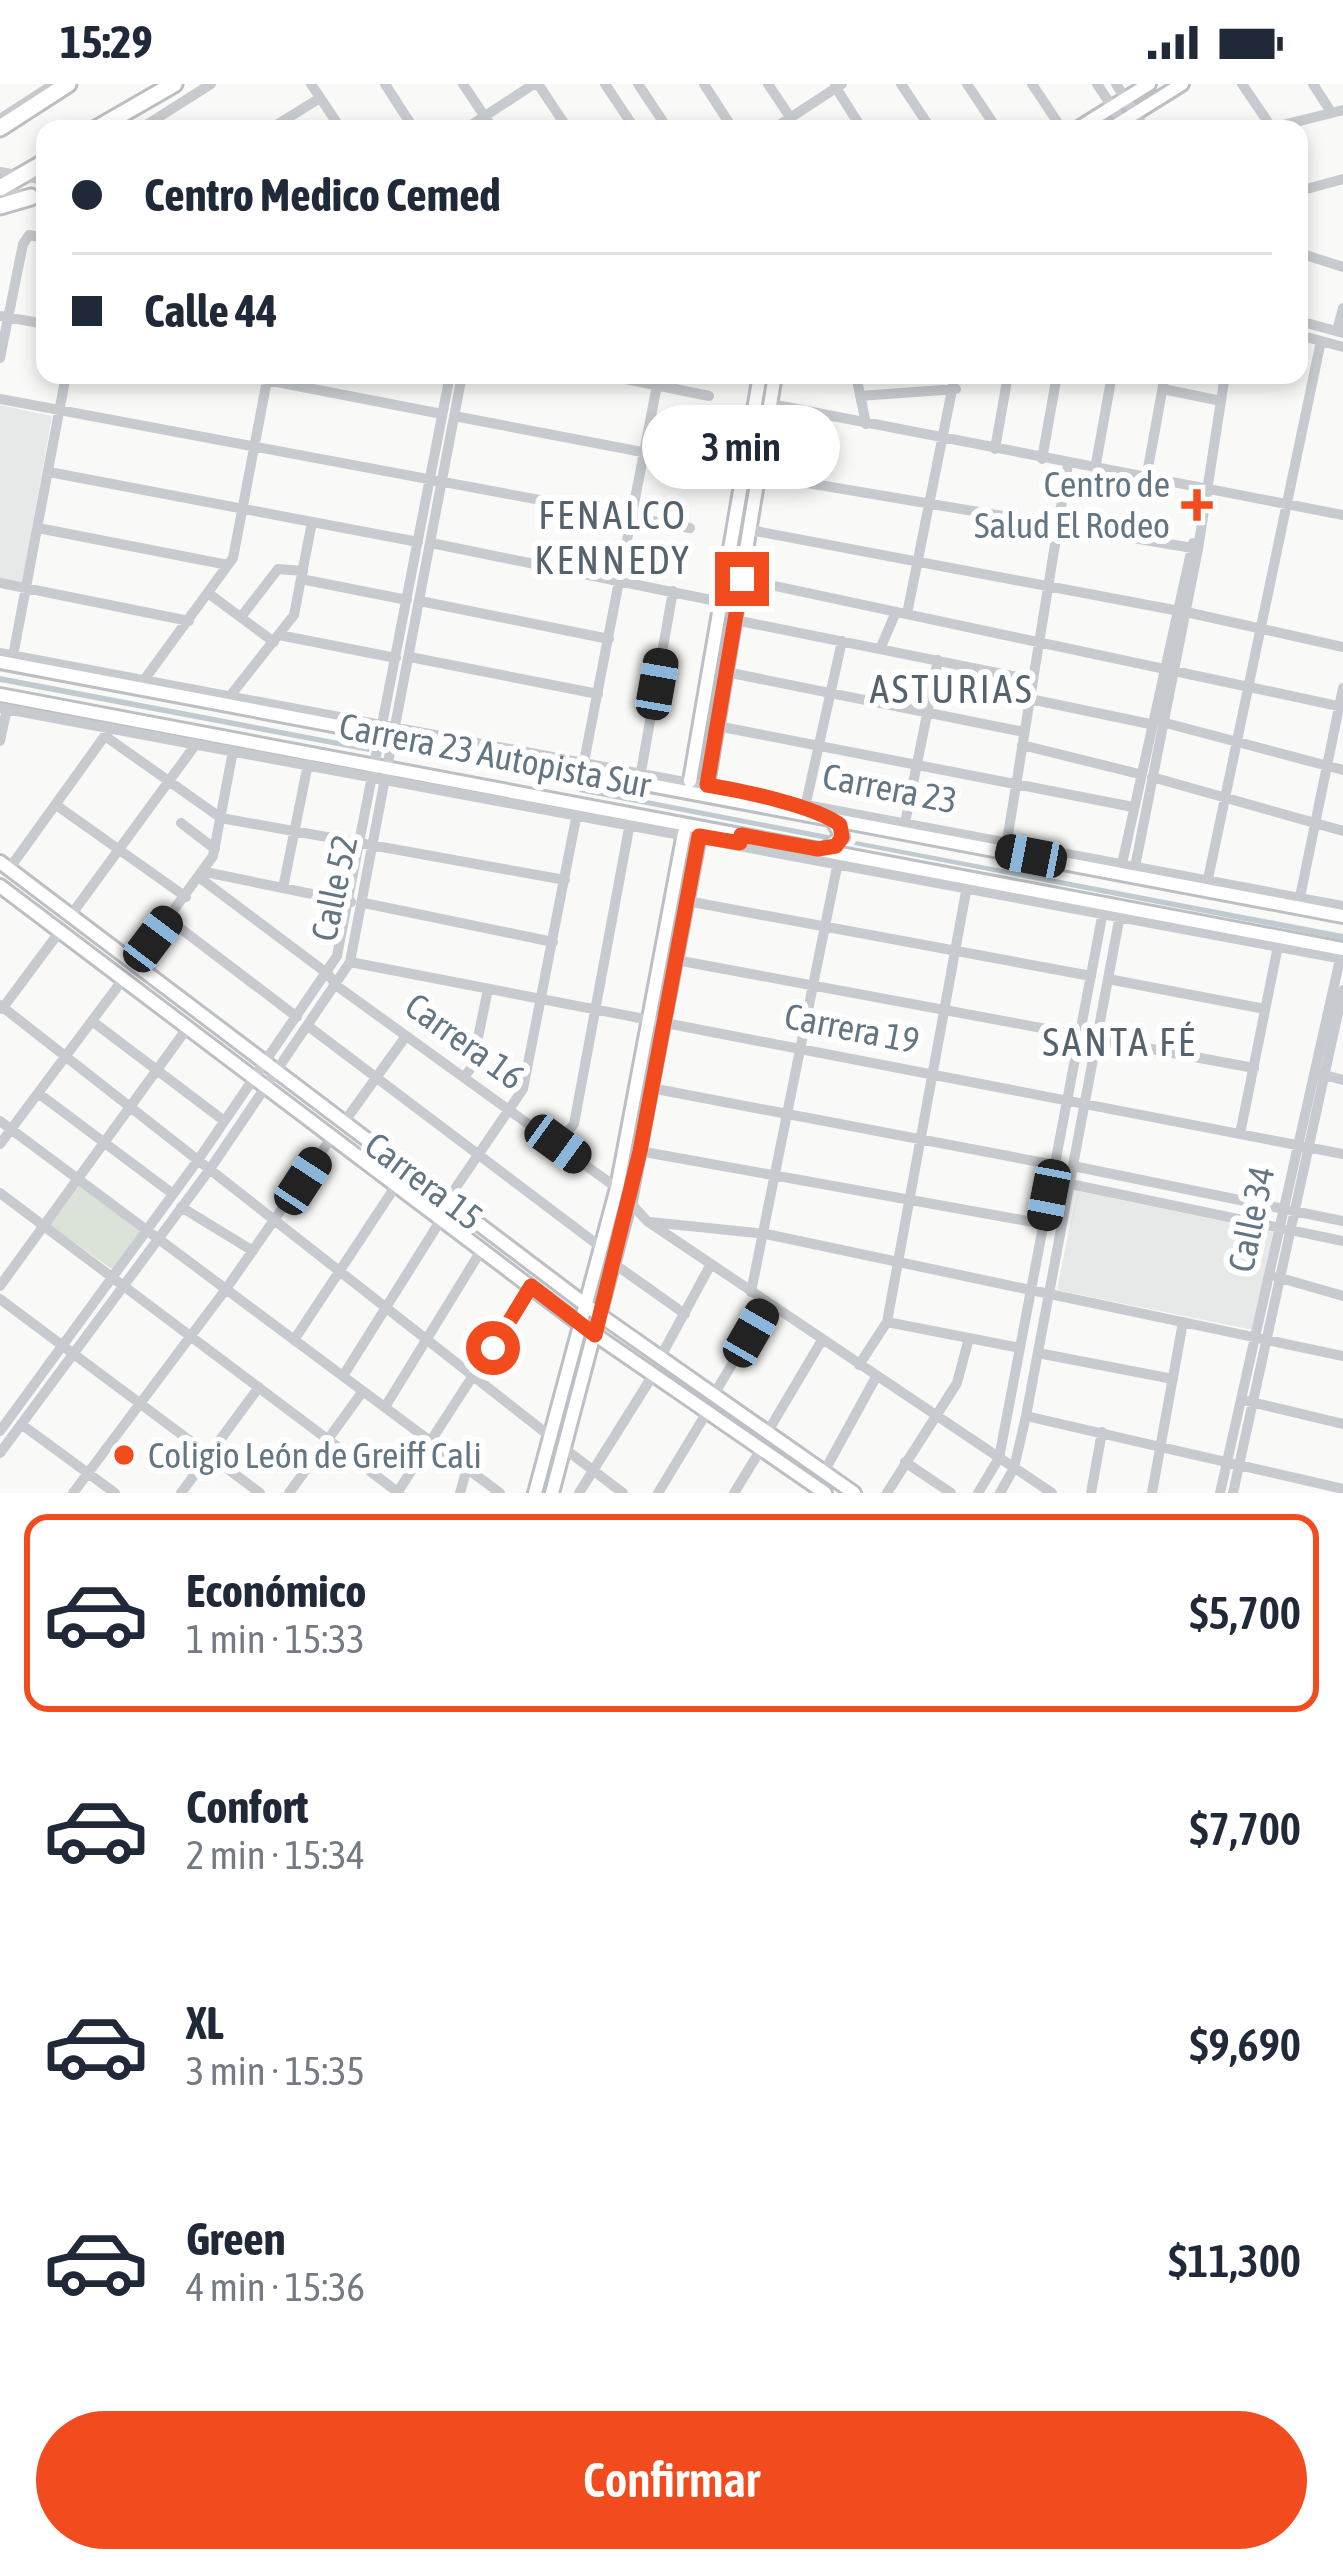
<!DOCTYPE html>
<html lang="es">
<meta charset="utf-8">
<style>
body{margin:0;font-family:"Asap Condensed",sans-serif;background:#f2f2f3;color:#1f2937;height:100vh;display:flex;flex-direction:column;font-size:45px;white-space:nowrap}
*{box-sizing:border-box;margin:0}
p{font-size:39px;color:#747a83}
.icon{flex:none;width:66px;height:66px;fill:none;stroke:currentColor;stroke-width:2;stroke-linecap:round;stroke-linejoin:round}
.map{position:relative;height:1409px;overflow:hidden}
.panel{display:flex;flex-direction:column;background:#fff;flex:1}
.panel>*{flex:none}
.top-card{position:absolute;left:36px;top:36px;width:1272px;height:264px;border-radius:24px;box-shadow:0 6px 18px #0003;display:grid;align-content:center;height:264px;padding:0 36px;background:#fff}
.end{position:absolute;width:54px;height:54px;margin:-27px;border:15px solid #f24b1e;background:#fff;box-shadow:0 0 0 6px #fff}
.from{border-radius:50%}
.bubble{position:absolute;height:84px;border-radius:42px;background:#fff;box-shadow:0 6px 18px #0003;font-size:39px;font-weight:600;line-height:84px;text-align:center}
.car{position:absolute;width:36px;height:72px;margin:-36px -18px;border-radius:15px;box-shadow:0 0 9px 3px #0007;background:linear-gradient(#222 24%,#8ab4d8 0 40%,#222 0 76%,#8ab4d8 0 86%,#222 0)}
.top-card b{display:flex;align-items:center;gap:42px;height:114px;font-size:45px}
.top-card b+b{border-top:3px solid #e0e1e3}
.top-card i{width:30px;height:30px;background:#1f2937}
ul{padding:21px 0 0;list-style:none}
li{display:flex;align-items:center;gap:36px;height:198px;margin:0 24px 18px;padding:0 12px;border:6px solid transparent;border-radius:24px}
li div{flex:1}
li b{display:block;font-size:45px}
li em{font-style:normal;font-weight:600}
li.on{border-color:#f24b1e}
li>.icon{width:108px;height:108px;stroke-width:1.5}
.button{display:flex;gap:24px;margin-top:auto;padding:24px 36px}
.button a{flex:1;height:138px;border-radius:72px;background:#f24b1e;color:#fff;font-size:48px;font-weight:600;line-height:138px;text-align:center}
.status{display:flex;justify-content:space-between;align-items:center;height:84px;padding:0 60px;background:#fff;direction:ltr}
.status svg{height:33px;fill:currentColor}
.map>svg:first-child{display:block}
.built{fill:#e7e8e8}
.green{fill:#dbe2d7}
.water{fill:#bfcbd0}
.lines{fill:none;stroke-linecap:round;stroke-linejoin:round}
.major-casing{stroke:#bcc0c4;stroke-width:18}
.highway-casing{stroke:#bbbfc2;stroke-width:21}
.minor{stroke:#c7cbcf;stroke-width:10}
.major{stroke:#fff;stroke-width:12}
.highway{stroke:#fff;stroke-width:15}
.route{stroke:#f24b1e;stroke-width:15}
.poi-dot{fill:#f24b1e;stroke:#fff;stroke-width:4.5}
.labels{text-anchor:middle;stroke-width:12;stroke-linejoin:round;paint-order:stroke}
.poi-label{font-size:36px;fill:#627684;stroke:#fff;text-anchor:end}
.street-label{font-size:36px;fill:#627684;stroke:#fff}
.neighbourhood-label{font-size:39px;letter-spacing:3px;fill:#54636e;stroke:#fff}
</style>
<div class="status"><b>15:29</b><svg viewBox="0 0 49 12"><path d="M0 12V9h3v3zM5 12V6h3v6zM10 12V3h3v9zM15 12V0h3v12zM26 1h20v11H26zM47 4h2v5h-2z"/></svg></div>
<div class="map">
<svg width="1343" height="1409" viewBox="0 0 1343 1409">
<rect width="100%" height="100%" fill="#f9f9f7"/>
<path class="built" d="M0 321 52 332 22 500 0 495Z
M1077 1107 1273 1148 1253 1246 1057 1206Z"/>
<path class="green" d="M80 1101 141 1147 113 1186 50 1141Z"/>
<path class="water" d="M0 592 370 663 369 668 0 598Z
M580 703 833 752 832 757 579 708Z
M856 757 1343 850V856L854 761Z"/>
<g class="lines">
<defs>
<path id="major" d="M1077 45 1149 0
M1110 45 1182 0
M0 578 1343 832
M0 611 1343 865
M690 697 760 291
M707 701 775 291
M825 765 842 753 832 735
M0 778 587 1222 854 1409
M0 802 577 1238 825 1409
M535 1409 617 1104 684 749
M552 1409 629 1117 699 752"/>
<path id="highway" d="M0 44 68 0
M96 45 174 0
M0 104 45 78
M0 122 31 113"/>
</defs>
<use href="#major" class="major-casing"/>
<use href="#highway" class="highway-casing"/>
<path class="minor" d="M311 0 341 45
M385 0 414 45
M463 0 493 45
M538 0 568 45
M605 0 635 45
M638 0 668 45
M704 0 733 45
M768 0 798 45
M901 0 931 45
M967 0 997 45
M1032 0 1062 45
M1097 0 1127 45
M1116 0 1145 45
M1242 0 1272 44
M1313 0 1331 28
M835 2 862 45
M0 35 54 0
M140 45 211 0
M270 45 320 14
M465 45 534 0
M773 45 842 0
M1267 45 1343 26
M0 88 45 96
M0 107 45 116
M1299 107 1343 95
M1299 169 1343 183
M0 232 45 240
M1299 237 1343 249
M1337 247 1343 224
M1299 251 1343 263
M0 274 23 160 29 151 45 154
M240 291 442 330
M606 291 709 312
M856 291 866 340
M1163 305 1221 317
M860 312 956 305
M0 315 690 444
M771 320 1343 431
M454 332 700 379
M995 365 1008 291
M1042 375 1057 291
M1095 385 1112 291
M49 388 418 458
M760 391 1198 465
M1146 395 1165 291
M38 444 228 481
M750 446 1174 526
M431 459 721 518
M301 495 407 516
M742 495 1343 623
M0 499 189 537
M208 509 274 558
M420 517 609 555
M1186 528 1343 563
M907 530 955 291
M241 533 278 485 303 487
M735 536 1033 596
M279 551 396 574
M880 565 896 528
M0 569 1343 822
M13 572 66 291
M410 573 598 610
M726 588 1024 648
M144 596 233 474 268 291
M230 612 294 531 312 438
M1030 615 1150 640
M0 624 1343 875
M1162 638 1343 686
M717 642 1133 723
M105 652 221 734 565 796
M0 657 7 625
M1022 661 1139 690
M584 678 659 291
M641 688 673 507
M1152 693 1343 747
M806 719 842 557
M56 721 186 813
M181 739 215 765
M904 744 938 576
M1007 757 1068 380
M1122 780 1193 459
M1135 783 1198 465 1225 291
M9 785 109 646
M205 788 351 818
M200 794 328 890 337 902 617 1104 647 1137 1052 1409
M1208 795 1321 257
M283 804 308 680
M687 817 1091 892
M1299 818 1343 604
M364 819 553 858
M71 831 196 660
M168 835 297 933
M676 876 1079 951
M350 878 1343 1070
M135 879 213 772 233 667
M1108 895 1265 925
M0 921 551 1353
M2 925 60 847
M92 937 223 1036
M308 942 602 1164
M1097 955 1254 984
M1317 989 1343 996
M464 993 472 983 488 905
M651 1004 1055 1081
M38 1009 173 1110
M0 1037 500 1409
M345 1037 406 952
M1240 1050 1278 862
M0 1060 124 894
M558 1060 574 1040 630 739
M639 1067 1044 1140
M1073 1082 1343 1137
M1070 1100 1343 1157
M0 1109 399 1409
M448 1115 523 1005 577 729
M181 1123 253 1167
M650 1138 766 1150 1343 1272
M613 1179 685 1230
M1277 1193 1343 1212
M0 1202 188 943
M751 1208 838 778
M0 1215 260 1409
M887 1238 1020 1264
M294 1256 397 1100
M1038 1269 1173 1295
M660 1274 711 1180
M859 1281 887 1238 967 802
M343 1292 442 1134
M713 1312 768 1220
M1247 1317 1343 1340
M385 1323 482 1165
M1026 1332 1343 1405
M21 1340 115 1409
M0 1347 198 1076 337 872 450 291
M767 1349 822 1256
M565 1365 623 1409
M0 1369 210 1085 350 878 462 291
M905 1378 951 1409
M824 1388 876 1293
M73 1409 226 1205 332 1053
M181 1409 259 1303
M289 1409 363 1307
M397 1409 531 1202
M460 1409 467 1384
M579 1409 653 1291
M658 1409 707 1328
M734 1409 761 1365
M887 1409 957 1299 969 1254
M978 1409 999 1374 1103 828
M1000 1409 1014 1384 1026 1332 1120 831
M1091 1409 1102 1348
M1152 1409 1183 1238
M1220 1409 1340 875
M1233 1409 1343 906"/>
<use href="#major" class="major"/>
<use href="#highway" class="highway"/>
</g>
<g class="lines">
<path class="route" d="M493 1264 531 1202 595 1251 640 1067 699 752 740 759 741 751 818 765 836 762 842 753 840 741C816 722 739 706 707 701L742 495"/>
</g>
<g class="poi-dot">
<path d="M1191 403h12v12h12v12h-12v12h-12v-12h-12v-12h12z"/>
<circle cx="124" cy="1371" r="12"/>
</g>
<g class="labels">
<g class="poi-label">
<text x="1170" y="413">Centro de<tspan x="1170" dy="41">Salud El Rodeo</tspan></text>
<text x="148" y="1384" text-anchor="start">Coligio León de Greiff Cali</text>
</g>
<g class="street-label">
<text transform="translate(495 671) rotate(11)" y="13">Carrera 23 Autopista Sur</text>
<text transform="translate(890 704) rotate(11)" y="13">Carrera 23</text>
<text transform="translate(334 804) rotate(-78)" y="13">Calle 52</text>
<text transform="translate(852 944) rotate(11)" y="13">Carrera 19</text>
<text transform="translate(465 957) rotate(36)" y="13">Carrera 16</text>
<text transform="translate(424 1097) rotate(37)" y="13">Carrera 15</text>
<text transform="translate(1251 1135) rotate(-78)" y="13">Calle 34</text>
</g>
<g class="neighbourhood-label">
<text x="613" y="445">FENALCO<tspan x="613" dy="45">KENNEDY</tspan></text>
<text x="952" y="619">ASTURIAS</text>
<text x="1120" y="972">SANTA FÉ</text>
</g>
</g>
</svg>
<i class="end from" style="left:493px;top:1264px"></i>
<i class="end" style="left:742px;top:495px"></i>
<div class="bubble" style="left:642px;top:321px;width:198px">3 min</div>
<i class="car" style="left:657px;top:600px;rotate:10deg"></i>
<i class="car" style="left:1031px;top:772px;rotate:281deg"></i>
<i class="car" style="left:153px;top:855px;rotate:37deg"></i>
<i class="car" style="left:558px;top:1060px;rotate:126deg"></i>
<i class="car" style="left:303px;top:1097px;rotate:33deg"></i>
<i class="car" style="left:1049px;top:1111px;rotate:191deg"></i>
<i class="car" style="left:751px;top:1249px;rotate:30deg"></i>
<div class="top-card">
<b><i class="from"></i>Centro Medico Cemed</b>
<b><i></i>Calle 44</b>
</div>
</div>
<section class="panel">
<ul>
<li class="on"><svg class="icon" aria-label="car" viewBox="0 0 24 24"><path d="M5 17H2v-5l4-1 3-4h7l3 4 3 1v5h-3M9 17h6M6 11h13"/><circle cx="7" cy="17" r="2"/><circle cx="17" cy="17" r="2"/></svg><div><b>Económico</b><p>1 min · 15:33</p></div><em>$5,700</em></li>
<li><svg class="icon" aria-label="car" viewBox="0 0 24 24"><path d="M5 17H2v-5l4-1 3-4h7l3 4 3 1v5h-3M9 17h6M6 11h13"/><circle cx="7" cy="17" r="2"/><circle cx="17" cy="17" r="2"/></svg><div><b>Confort</b><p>2 min · 15:34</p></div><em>$7,700</em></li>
<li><svg class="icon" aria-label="car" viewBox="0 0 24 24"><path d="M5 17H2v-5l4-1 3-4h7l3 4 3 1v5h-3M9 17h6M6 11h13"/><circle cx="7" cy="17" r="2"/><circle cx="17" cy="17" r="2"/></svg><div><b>XL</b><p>3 min · 15:35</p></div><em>$9,690</em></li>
<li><svg class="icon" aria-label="car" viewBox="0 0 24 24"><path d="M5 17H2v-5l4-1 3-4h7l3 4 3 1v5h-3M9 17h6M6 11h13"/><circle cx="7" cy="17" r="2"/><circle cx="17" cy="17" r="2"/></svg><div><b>Green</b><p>4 min · 15:36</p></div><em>$11,300</em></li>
</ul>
<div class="button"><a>Confirmar</a></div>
</section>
